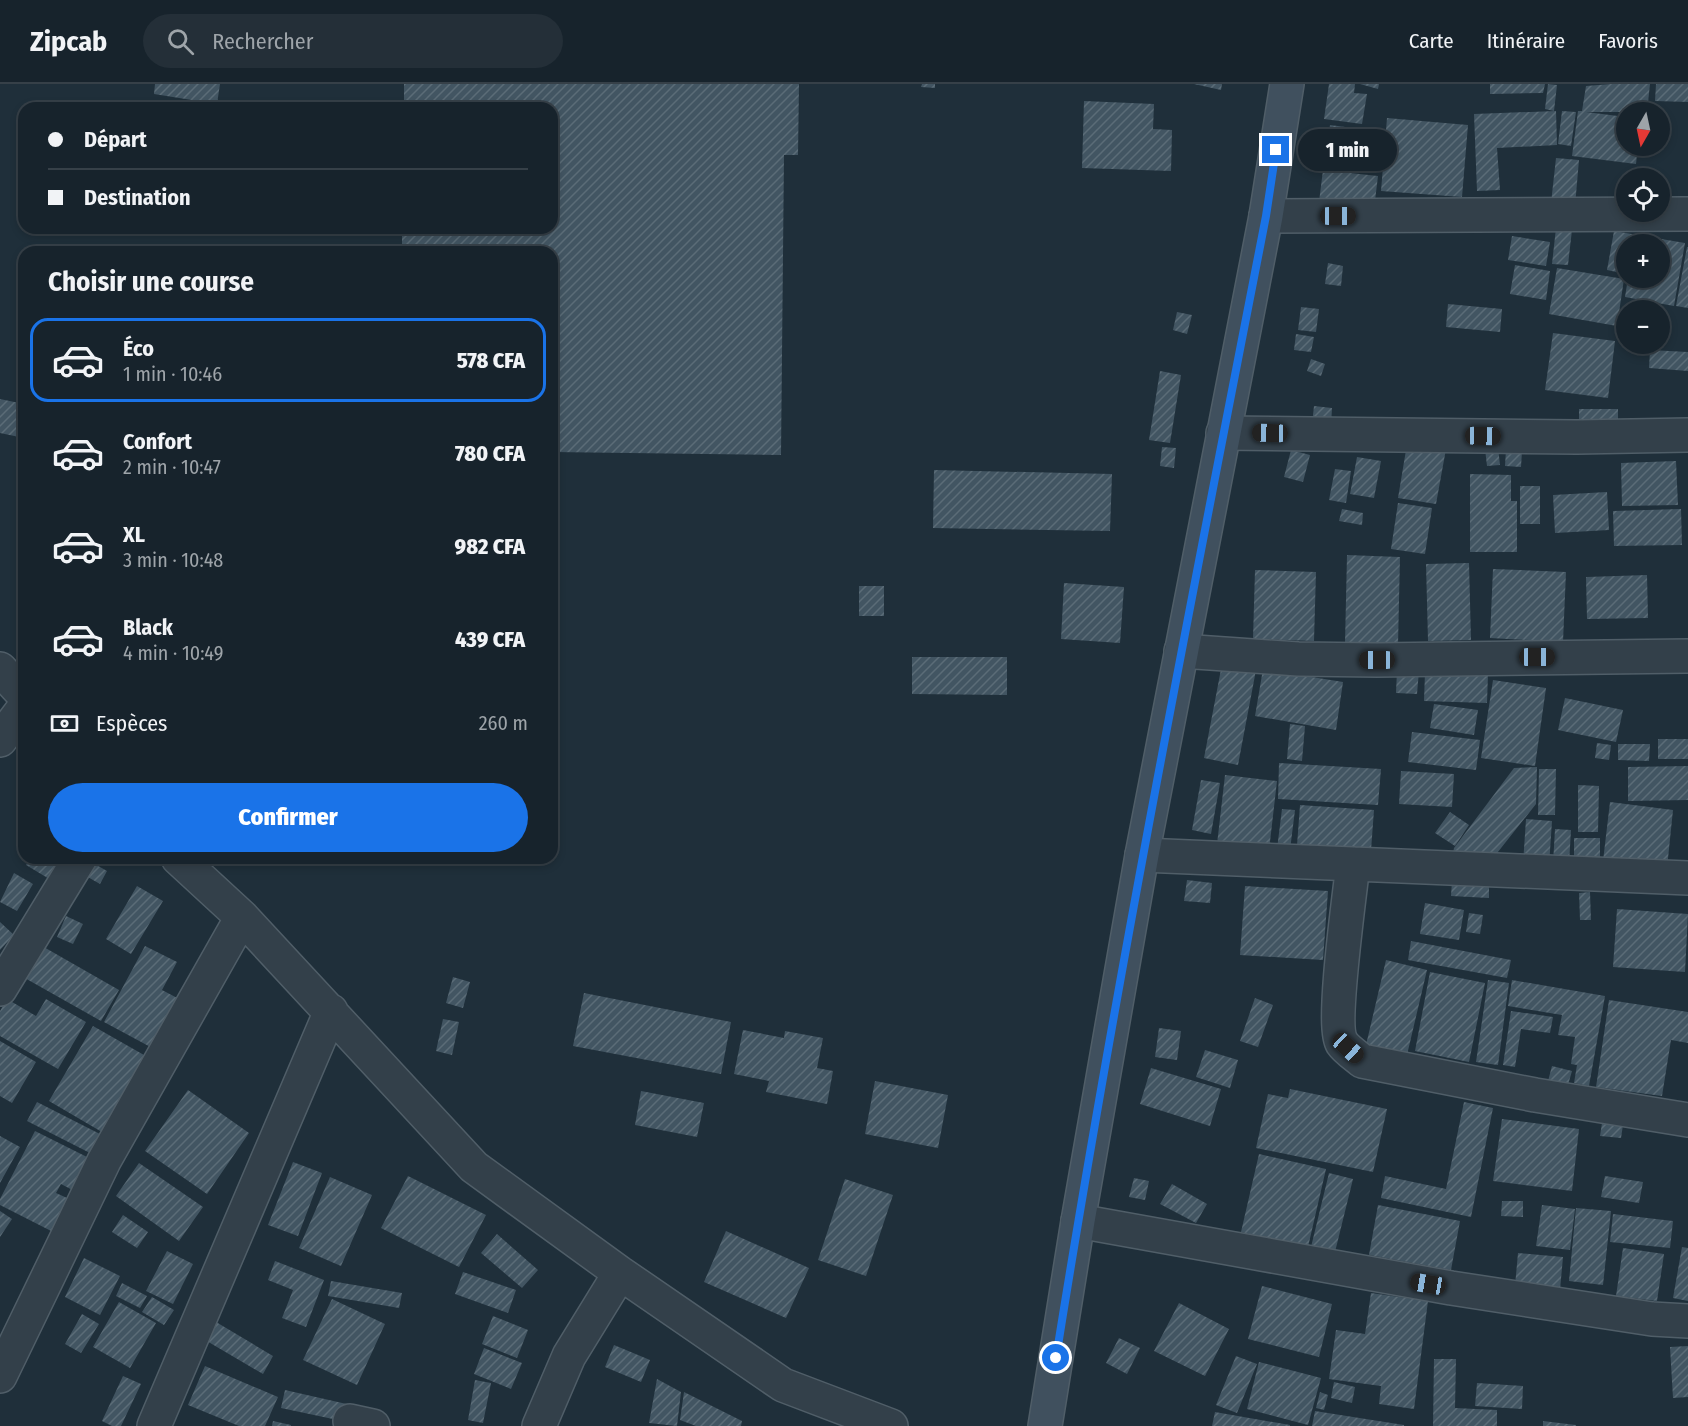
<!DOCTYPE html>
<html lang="fr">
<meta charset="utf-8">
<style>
body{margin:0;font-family:"Fira Sans Condensed",sans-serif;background:#242f38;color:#f1f3f6;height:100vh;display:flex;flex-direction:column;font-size:22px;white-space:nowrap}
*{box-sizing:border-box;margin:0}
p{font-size:20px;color:#9ea4a9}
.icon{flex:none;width:33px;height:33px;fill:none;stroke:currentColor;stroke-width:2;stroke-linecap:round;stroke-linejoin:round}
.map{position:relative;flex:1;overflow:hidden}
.drawer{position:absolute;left:18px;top:162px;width:540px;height:618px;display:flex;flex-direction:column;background:#17232c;border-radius:18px;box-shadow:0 3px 9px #0003,0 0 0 2px #364048}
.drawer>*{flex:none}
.top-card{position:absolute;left:18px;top:18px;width:540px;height:132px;border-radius:18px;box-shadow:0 3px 9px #0003,0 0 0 2px #364048;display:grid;align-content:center;height:132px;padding:0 30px;background:#17232c}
.needle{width:39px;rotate:189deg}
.fabs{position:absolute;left:1616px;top:18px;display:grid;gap:12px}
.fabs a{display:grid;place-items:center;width:54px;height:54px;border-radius:50%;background:#17232c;box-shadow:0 3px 9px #0003,0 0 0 2px #364048;font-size:30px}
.end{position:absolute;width:27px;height:27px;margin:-14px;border:8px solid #1a73e8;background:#fff;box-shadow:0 0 0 3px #fff}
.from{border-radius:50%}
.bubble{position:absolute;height:42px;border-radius:21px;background:#17232c;box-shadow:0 3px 9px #0003,0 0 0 2px #364048;font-size:20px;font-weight:800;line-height:42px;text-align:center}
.car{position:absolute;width:18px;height:36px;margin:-18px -9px;border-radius:8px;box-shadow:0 0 4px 2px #0007;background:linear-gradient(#222 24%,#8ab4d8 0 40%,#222 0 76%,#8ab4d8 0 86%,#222 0)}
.top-card b{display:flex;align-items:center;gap:21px;height:57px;font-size:22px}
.top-card b+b{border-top:2px solid #364048}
.top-card i{width:15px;height:15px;background:#f1f3f6}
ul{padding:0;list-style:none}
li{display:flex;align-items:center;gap:18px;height:84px;margin:0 12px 9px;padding:0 18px;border:3px solid transparent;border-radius:18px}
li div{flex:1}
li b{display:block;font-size:22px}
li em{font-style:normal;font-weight:800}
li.active{border-color:#1a73e8}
li>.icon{width:54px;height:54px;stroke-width:1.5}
h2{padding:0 30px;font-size:27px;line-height:72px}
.pay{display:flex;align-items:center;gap:15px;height:66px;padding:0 30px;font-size:22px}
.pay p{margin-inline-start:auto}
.primary-button{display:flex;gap:12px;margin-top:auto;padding:12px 30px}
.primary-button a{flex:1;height:69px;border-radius:36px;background:#1a73e8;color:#fff;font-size:24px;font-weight:800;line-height:69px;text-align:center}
header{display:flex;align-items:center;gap:36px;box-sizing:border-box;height:84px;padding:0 30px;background:#17232c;border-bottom:2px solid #364048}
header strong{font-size:28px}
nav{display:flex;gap:33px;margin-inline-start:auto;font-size:21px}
.search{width:420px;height:54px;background:#242f38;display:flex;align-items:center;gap:15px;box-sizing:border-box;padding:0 21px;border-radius:33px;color:#9ea4a9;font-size:22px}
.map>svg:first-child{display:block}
.building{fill:url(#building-hatch)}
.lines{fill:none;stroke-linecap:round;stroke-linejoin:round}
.street-casing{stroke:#505e68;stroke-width:36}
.secondary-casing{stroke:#505e68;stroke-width:36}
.street{stroke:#33404a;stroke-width:33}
.secondary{stroke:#40505e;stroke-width:33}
.route{stroke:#1a73e8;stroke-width:8}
</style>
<header>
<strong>Zipcab</strong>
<div class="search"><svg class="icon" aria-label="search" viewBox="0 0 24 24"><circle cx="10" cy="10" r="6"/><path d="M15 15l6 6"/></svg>Rechercher</div>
<nav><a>Carte</a><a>Itinéraire</a><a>Favoris</a></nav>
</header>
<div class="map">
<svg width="1688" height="1342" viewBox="0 0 1688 1342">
<defs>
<pattern id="building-hatch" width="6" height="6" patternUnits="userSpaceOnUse" patternTransform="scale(1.5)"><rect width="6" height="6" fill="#425562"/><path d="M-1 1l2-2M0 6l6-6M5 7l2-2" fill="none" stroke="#5b6c77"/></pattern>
</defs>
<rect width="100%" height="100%" fill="#1f2f3a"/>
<path class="building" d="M155 0H220L217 20 154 10Z
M404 0H799L798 71H784L781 371 552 368V168H402V144H552V24H404Z
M922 0H935V4L921 3Z
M1194 0H1222L1221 6Z
M1329 0H1355L1354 9 1367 10 1362 40 1324 35Z
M1360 0H1379L1378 5Z
M1490 0H1545L1543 9 1490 10Z
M1548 0 1557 1 1554 27 1545 25Z
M1611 0H1650L1647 28H1586L1626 33V62H1638L1636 80 1572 72 1578 27H1582L1586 2Z
M1656 0H1688V18L1655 17Z
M1084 17 1154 20 1153 45 1172 46 1171 87 1082 84Z
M1556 27 1557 61 1497 64 1500 106 1477 107 1474 30Z
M1562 27 1576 28 1571 62 1558 60Z
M1387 34 1468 41 1462 113 1381 107Z
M1330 41 1383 48 1378 85 1324 78Z
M1556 74 1579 76 1575 122 1551 119Z
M1632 84 1645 86 1644 94H1631Z
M1323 86 1378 92 1374 125 1319 118Z
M1556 144 1572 146 1568 181 1552 180Z
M1614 147 1685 159 1674 222 1625 213 1628 194H1659V160H1626V190L1607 186Z
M1512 152 1550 158 1546 182 1508 176Z
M1687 163H1688V224L1676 222Z
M1328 179 1343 182 1341 202 1325 200Z
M1515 181 1550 187 1546 216 1510 210Z
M1557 184 1624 195 1617 242 1549 230Z
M1448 220 1502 225 1500 248 1446 243Z
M1301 223 1319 225 1316 248 1298 246Z
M1177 228 1192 231 1187 250 1173 246Z
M1553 249 1615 257 1608 314 1545 306Z
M1296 250 1314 253 1311 268 1294 266Z
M1650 266 1688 268V287L1649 284Z
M1311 275 1325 280 1321 292 1307 287Z
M1160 287 1181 291 1170 359 1149 356Z
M0 315 24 320V354L0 349Z
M1314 322 1332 324 1331 342 1312 340Z
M1579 325H1618V345H1579Z
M1162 363 1176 364 1174 384 1160 382Z
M1498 363 1500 381 1487 382 1485 365Z
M1446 365 1436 420 1398 414 1406 366Z
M1506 365 1522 367 1521 383 1505 382Z
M1291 366 1310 371 1303 398 1284 393Z
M1357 373 1381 377 1374 414 1350 410Z
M1676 377 1678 421 1622 422 1621 379Z
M1335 385 1351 387 1346 419 1329 416Z
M934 386 1112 390 1110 447 933 444Z
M1470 390 1511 391V417H1517V468H1470Z
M1520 402H1540V440H1520Z
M1607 408 1609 446 1555 449 1553 411Z
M1398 419 1432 424 1425 470 1391 465Z
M1342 425 1363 429 1362 441 1339 437Z
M1681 425 1682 461 1614 462 1613 427Z
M1347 471 1400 473 1398 561 1345 559Z
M1469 479 1471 556 1428 557 1426 480Z
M1493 485 1566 488 1563 558 1490 554Z
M1255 486 1316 488 1314 557 1253 555Z
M1647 491 1648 534 1587 535 1586 493Z
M1064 499 1124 503 1120 559 1061 555Z
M859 502H884V532H859Z
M912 573H1007V611L912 610Z
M1222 580 1256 586 1238 681 1204 674Z
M1263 585 1343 598 1336 646 1255 632Z
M1397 586 1419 587 1417 610 1396 609Z
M1425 588 1488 590 1487 619 1424 617Z
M1493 596 1546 604 1535 682 1481 674Z
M1565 614 1623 626 1616 658 1558 646Z
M1434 620 1478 626 1474 651 1430 644Z
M1290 640 1305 642 1302 677 1287 675Z
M1412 648 1480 656 1476 686 1408 678Z
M1658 655H1688V675H1658Z
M1597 659 1611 661 1609 676 1595 674Z
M1618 660H1650L1649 677 1618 676Z
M1279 679 1381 685 1378 721 1278 715Z
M1688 682V716L1628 717V683Z
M1537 683 1536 720 1490 778 1451 780 1454 764 1514 684Z
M1539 685H1556L1555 731H1538Z
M1401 687 1454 690 1452 723 1399 720Z
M1225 691 1277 697 1268 775 1216 769Z
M1201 696 1220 699 1211 750 1192 746Z
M1578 701 1599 702 1598 748H1578Z
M1610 718 1673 726 1667 784 1603 777Z
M1300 721 1374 726 1370 780 1296 775Z
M1282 725 1295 726 1289 774 1276 773Z
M1450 728 1469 741 1455 762 1435 749Z
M1526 735 1552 737 1549 782 1523 780Z
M1555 745 1571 746 1569 780H1553Z
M1574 754H1600V781H1574Z
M30 774H66L51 796 26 781Z
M93 779 107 787 100 800 86 792Z
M14 789 33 800 17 827 0 818Z
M1187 796 1212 799 1210 819 1184 817Z
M1452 797H1489V814L1451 812Z
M137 802 163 817 131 870 106 855Z
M1245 802 1328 807 1323 876 1240 871Z
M1590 808 1591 836H1580L1579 809Z
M1425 819 1464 826 1459 856 1420 850Z
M1617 825 1688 830 1685 888 1613 883Z
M1469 829 1483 831 1480 850 1466 848Z
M66 832 83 840 73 860 57 853Z
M0 838 14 851 0 866Z
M1411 857 1511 876 1507 894 1408 876Z
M42 862 119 906 101 937 23 893Z
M145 862 177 878 162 906 183 917 156 966 104 938Z
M1386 876 1427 886 1407 971 1366 961Z
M1430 888 1485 899 1469 978 1415 967Z
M453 893 470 898 463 924 446 919Z
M1488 896 1509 899 1498 981 1476 978Z
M1512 896 1605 912 1589 1002 1574 999 1577 981 1571 980 1575 953 1558 951 1562 931 1508 922Z
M584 909 731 938 721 990 573 962Z
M1255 914 1273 921 1258 963 1240 957Z
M7 915 36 932 46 915 86 938 58 985 0 952V927Z
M1609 916 1688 928V959L1671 956 1662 1012 1596 1003Z
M1511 927 1553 933 1550 949 1521 945 1515 983 1503 981Z
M443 935 459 938 452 971 436 967Z
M93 942 151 975 107 1051 49 1017Z
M1159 944 1181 947 1177 976 1155 973Z
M743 946 784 954 785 947 823 954 817 984 833 987 827 1020 766 1008 769 997 734 990Z
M0 957 36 978 12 1019 0 1012Z
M1205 966 1238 976 1230 1004 1196 993Z
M1552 982 1572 987 1568 1001 1548 997Z
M1151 984 1221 1005 1210 1042 1140 1020Z
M875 997 948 1011 938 1064 865 1050Z
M1290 1005 1387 1025 1373 1088 1256 1064 1268 1010 1288 1014Z
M188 1006 249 1049 207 1110 145 1067Z
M641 1007 704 1019 697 1053 635 1041Z
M37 1018 100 1050 90 1069 27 1037Z
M1464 1018 1493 1024 1471 1133 1381 1114 1385 1092 1446 1105Z
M1502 1035 1579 1045 1572 1107 1493 1097Z
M1602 1039 1623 1041 1621 1054 1600 1052Z
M35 1047 97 1078 80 1110 61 1100 56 1109 76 1118 59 1151 0 1121V1115Z
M0 1052 20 1063 0 1099Z
M1259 1070 1326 1085 1308 1163 1241 1148Z
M293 1078 322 1089 298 1152 268 1141Z
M139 1079 203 1123 179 1157 116 1112Z
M1329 1089 1353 1095 1335 1168 1311 1163Z
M408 1092 486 1131 459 1183 381 1144Z
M1605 1092 1643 1098 1639 1119 1601 1113Z
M330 1093 372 1111 341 1182 299 1164Z
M1134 1094 1149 1097 1145 1116 1129 1113Z
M845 1095 893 1111 866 1192 818 1176Z
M1172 1100 1207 1120 1196 1139 1160 1120Z
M1502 1117H1523V1133L1501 1132Z
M1378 1121 1460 1137 1451 1186 1369 1171Z
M1542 1121 1575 1125 1570 1166 1536 1162Z
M1576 1124 1611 1127 1603 1201 1569 1197Z
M0 1127 12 1135 0 1153Z
M1613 1130 1673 1137 1670 1164 1610 1158Z
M123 1131 148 1148 137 1164 112 1148Z
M726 1147 809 1184 786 1234 704 1198Z
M497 1150 538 1186 522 1204 481 1169Z
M1682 1163 1688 1164V1217L1673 1214Z
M1623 1164 1664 1170 1657 1217 1616 1212Z
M167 1167 193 1180 173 1220 146 1207Z
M1518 1169 1563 1173 1560 1206 1515 1202Z
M84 1174 120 1192 100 1231 65 1213Z
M275 1177 324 1196 306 1243 282 1234 293 1206 268 1196Z
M463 1188 516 1206 508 1229 455 1210Z
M331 1197 402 1209 399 1224 328 1212Z
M122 1199 147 1212 140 1224 116 1212Z
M1262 1202 1332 1220 1319 1273 1248 1255Z
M1371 1209 1428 1217 1414 1325 1379 1320 1381 1302 1329 1295 1336 1246 1365 1250Z
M152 1213 174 1226 164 1241 142 1228Z
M332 1215 385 1240 357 1301 303 1276Z
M119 1218 156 1239 130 1284 93 1263Z
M1179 1219 1229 1245 1205 1292 1154 1267Z
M82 1230 99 1240 81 1269 65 1260Z
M493 1232 528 1246 517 1274 482 1260Z
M211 1235 273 1272 263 1290 200 1253Z
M1119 1254 1140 1264 1127 1290 1106 1279Z
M614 1261 650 1276 641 1298 605 1283Z
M1688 1262V1313L1673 1314 1670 1263Z
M484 1264 522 1279 511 1305 474 1290Z
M1236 1272 1257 1280 1237 1329 1216 1321Z
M1434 1275H1456L1455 1324 1497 1326V1342H1433Z
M1259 1278 1321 1294 1308 1341 1247 1325Z
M205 1282 278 1313 265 1342H239L188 1321Z
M123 1292 141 1300 121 1342H112L102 1337Z
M657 1295 681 1308 677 1342 649 1339Z
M475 1296 491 1299 483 1339 468 1336Z
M1334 1298 1355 1303 1352 1319 1331 1314Z
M1477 1299 1523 1302 1522 1325 1475 1322Z
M285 1306 351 1321 347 1338 281 1324Z
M684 1308 742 1337 741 1342H696L680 1336Z
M1320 1308 1328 1311 1324 1326 1316 1324Z
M1315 1327 1404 1341V1342H1312Z
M1215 1328 1290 1341V1342H1212Z
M273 1337 291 1341V1342H272Z
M1543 1337 1576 1341V1342H1543Z"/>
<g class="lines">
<defs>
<path id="street" d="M1266 132 1688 130
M1223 349 1577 353 1688 351
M1181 567 1298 575 1377 576 1688 572
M0 585 24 611
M0 656 24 624
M1142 771 1688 794
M178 774 242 833 474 1083 620 1189 783 1301 891 1342
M1353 780C1350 808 1331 941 1342 959 1346 965 1356 972 1362 977L1535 1011 1688 1036
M0 905 80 774
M1078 1137 1451 1204 1652 1235 1688 1237
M0 1292 104 1077 242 833
M350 1337 373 1342
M154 1342 331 927
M539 1342 569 1272 620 1189"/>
<path id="secondary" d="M1045 1342 1078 1137 1142 771 1266 132 1287 0"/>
</defs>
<use href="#street" class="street-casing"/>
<use href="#secondary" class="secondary-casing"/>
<use href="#street" class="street"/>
<use href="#secondary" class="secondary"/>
</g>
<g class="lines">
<path class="route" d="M1056 1274C1117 891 1192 512 1266 132L1276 66"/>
</g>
</svg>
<div class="fabs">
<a><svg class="needle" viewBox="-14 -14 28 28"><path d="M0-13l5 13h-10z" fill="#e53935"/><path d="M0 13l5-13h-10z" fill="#9ea4a9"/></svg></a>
<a><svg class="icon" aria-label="locate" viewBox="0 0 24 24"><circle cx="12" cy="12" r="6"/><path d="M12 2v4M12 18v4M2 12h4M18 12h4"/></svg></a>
<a>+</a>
<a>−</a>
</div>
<i class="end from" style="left:1056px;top:1274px"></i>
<i class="end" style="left:1276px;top:66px"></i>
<div class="bubble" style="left:1298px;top:45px;width:99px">1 min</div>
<i class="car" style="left:1338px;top:132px;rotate:90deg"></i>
<i class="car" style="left:1270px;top:349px;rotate:271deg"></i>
<i class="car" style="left:1483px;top:352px;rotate:91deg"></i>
<i class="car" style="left:1537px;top:573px;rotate:90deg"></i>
<i class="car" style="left:1377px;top:576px;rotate:270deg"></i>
<i class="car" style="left:1348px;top:964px;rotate:133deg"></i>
<i class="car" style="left:1428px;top:1200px;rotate:280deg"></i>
<div class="top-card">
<b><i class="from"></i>Départ</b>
<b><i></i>Destination</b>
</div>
<section class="drawer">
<h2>Choisir une course</h2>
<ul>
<li class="active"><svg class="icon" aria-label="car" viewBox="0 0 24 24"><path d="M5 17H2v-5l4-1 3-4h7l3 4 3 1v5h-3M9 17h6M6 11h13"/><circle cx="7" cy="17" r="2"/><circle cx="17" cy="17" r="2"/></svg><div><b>Éco</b><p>1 min · 10:46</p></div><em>578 CFA</em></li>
<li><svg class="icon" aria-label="car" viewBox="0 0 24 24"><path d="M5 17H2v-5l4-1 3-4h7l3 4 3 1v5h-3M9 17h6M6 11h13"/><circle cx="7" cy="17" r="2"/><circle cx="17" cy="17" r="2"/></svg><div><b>Confort</b><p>2 min · 10:47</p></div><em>780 CFA</em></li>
<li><svg class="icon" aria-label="car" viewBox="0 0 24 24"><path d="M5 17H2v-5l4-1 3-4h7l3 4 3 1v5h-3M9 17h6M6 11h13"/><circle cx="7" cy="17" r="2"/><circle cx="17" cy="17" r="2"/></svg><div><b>XL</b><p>3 min · 10:48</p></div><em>982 CFA</em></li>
<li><svg class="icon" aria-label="car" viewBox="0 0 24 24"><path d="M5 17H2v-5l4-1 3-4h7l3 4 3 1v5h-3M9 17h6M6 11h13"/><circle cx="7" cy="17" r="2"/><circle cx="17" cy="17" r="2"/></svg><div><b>Black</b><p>4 min · 10:49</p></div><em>439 CFA</em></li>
</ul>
<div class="pay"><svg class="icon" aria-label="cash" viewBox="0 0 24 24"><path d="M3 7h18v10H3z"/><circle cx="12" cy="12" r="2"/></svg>Espèces<p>260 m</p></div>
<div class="primary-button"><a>Confirmer</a></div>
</section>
</div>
